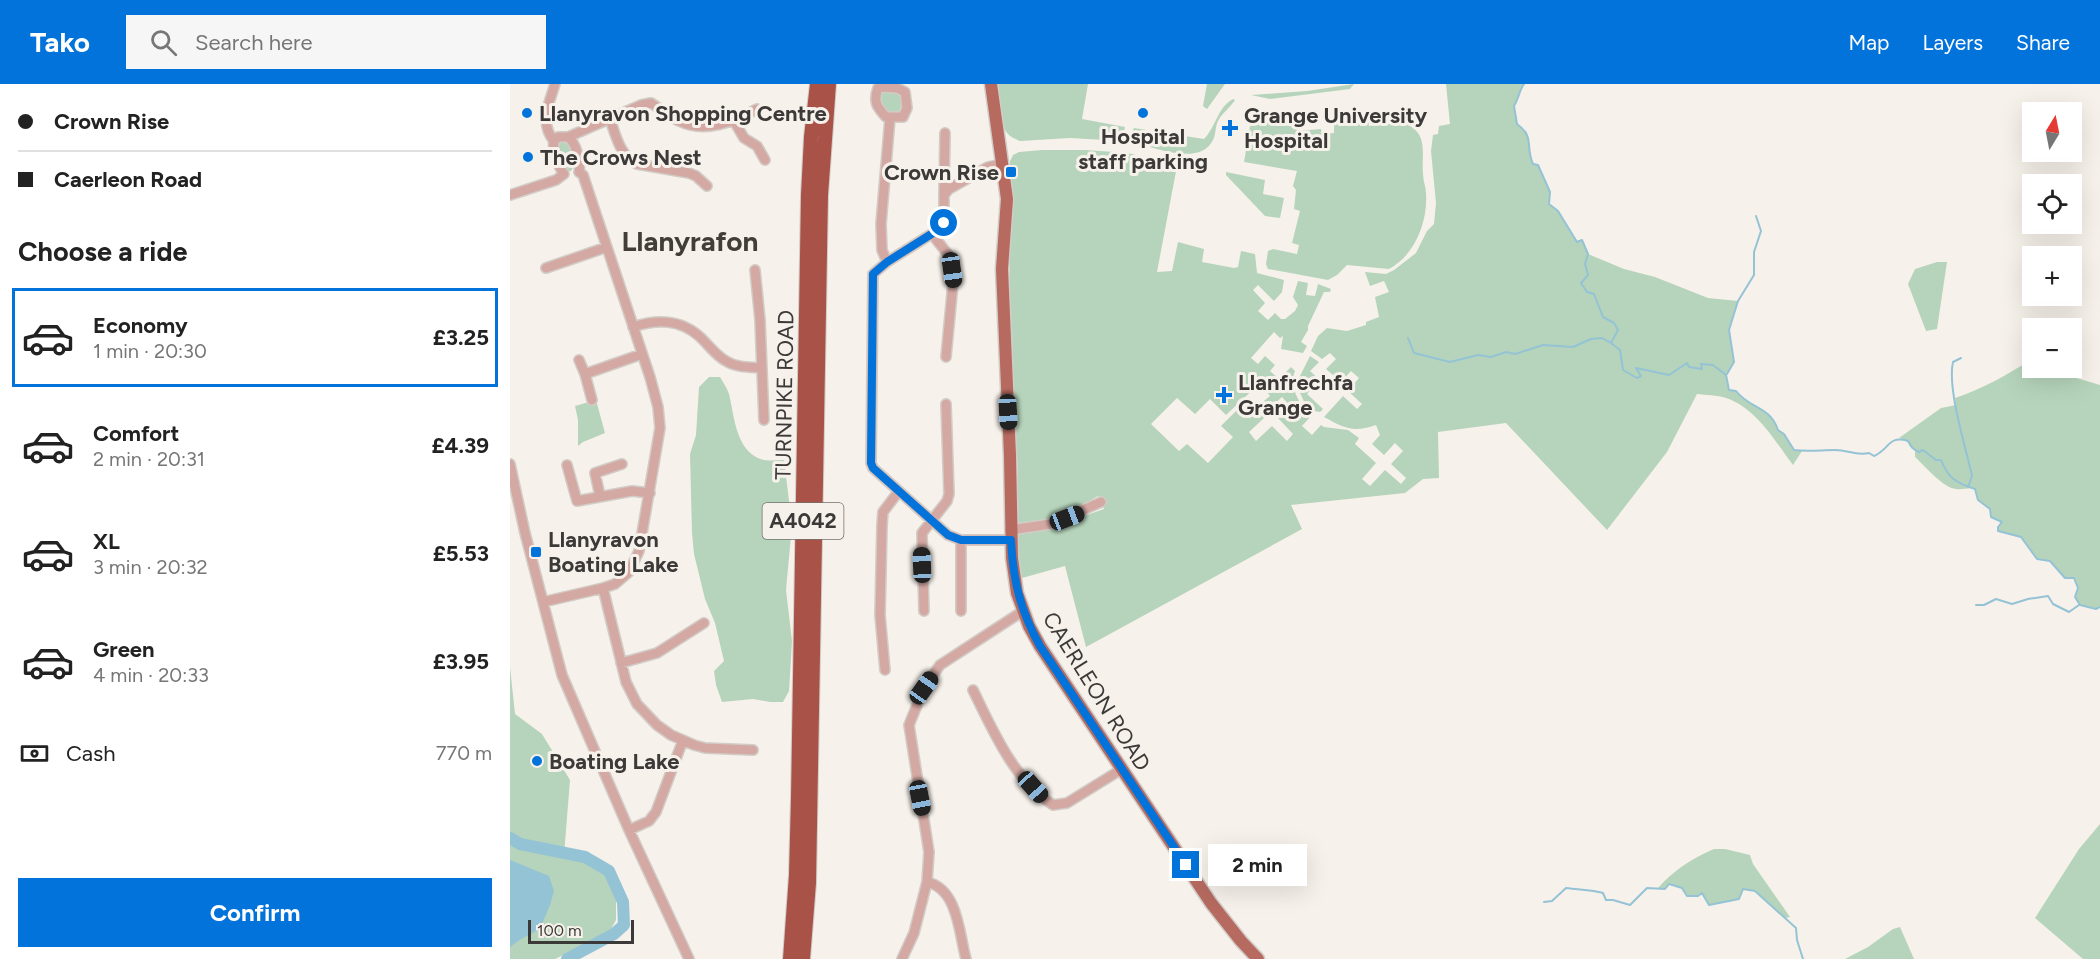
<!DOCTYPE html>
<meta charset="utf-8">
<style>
body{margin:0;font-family:Figtree,sans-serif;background:#f6f6f6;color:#222;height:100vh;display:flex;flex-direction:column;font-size:22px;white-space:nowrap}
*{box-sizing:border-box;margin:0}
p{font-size:20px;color:#767676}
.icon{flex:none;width:33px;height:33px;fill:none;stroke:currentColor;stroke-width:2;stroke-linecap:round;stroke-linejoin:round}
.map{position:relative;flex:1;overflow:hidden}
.drawer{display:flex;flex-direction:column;background:#fff;width:510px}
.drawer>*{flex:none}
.top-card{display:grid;align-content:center;height:132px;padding:0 18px;background:#fff}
.needle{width:39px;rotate:10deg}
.fabs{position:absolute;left:1512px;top:18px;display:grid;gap:12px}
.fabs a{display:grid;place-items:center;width:60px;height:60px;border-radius:0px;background:#fff;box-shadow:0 6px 24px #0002;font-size:30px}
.scale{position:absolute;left:18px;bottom:15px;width:106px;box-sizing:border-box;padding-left:6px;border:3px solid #3c3a38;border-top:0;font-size:16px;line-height:21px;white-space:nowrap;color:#3c3a38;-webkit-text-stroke:4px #f7f1eb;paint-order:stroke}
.end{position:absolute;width:27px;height:27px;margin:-14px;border:8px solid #0173da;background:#fff;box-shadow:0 0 0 3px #fff}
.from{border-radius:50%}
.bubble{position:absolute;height:42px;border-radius:0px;background:#fff;box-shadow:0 6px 24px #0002;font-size:20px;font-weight:700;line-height:42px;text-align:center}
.car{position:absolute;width:18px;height:36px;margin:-18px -9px;border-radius:8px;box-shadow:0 0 4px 2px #0007;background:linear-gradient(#222 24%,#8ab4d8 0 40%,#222 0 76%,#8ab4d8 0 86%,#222 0)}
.top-card b{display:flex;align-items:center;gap:21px;height:57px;font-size:22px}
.top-card b+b{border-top:2px solid #e0e0e0}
.top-card i{width:15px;height:15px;background:#222}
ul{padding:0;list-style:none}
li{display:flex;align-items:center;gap:18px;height:99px;margin:0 12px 9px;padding:0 6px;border:3px solid transparent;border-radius:0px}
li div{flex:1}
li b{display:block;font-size:22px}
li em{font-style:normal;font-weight:700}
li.current{border-color:#0173da}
li>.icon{width:54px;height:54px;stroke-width:1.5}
h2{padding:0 18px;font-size:27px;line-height:72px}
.pay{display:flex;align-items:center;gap:15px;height:66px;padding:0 18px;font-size:22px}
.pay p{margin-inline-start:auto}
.action{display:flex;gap:12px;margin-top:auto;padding:12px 18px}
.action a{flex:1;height:69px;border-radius:0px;background:#0173da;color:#fff;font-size:24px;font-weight:700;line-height:69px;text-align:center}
header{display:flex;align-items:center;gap:36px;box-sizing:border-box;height:84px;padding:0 30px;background:#0173da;color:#fff}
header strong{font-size:28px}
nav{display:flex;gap:33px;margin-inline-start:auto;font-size:21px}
.search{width:420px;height:54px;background:#f6f6f6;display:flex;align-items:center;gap:15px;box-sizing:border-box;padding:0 21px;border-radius:0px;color:#767676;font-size:22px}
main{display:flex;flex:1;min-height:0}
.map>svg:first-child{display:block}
.green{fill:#b6d4bb;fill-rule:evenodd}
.water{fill:#94c3d5}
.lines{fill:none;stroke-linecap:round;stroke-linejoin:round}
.stream{stroke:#94c3d5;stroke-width:2}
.river{stroke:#94c3d5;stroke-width:12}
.minor-casing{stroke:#d2ccc7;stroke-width:12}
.major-casing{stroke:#d2ccc7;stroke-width:15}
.highway-casing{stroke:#d2ccc7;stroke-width:16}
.minor{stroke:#d5a9a3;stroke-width:9}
.major{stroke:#b66a60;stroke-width:12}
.highway{stroke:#a95348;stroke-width:14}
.route{stroke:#0173da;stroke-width:8}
.poi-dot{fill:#0173da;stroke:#f7f1eb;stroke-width:2}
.labels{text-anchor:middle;stroke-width:6;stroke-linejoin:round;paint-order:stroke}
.shield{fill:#f7f1eb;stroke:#74716e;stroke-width:1.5}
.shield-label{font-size:21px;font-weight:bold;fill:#3c3a38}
.poi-label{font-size:22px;font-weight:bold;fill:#3c3a38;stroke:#f7f1eb;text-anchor:start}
.street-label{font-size:22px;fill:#3c3a38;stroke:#f7f1eb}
.district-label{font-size:28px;font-weight:bold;fill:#413d38;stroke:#f7f1eb}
</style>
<header>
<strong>Tako</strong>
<div class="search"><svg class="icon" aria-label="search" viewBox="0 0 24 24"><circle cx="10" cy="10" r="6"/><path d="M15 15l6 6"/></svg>Search here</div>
<nav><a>Map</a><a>Layers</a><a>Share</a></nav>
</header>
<main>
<section class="drawer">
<div class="top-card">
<b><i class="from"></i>Crown Rise</b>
<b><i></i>Caerleon Road</b>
</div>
<h2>Choose a ride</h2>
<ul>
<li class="current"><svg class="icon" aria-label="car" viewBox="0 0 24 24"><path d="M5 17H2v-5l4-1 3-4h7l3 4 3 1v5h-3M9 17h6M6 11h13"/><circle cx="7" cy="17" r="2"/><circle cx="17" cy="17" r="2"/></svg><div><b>Economy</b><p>1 min · 20:30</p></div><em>£3.25</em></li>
<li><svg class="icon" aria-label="car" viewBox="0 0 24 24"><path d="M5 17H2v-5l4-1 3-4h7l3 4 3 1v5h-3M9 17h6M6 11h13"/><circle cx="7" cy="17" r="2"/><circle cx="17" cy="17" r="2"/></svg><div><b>Comfort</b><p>2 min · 20:31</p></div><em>£4.39</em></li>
<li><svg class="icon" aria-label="car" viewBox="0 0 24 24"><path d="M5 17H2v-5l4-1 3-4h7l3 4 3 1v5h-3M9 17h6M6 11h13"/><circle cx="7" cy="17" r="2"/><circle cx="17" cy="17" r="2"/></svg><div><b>XL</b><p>3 min · 20:32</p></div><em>£5.53</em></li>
<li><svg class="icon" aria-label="car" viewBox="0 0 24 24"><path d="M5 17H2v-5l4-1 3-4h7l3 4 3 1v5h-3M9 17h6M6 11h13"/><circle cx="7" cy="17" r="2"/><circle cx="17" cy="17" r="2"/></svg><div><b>Green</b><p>4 min · 20:33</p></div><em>£3.95</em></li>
</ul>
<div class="pay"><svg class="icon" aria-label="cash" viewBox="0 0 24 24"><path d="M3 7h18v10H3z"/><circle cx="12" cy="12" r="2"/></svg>Cash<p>770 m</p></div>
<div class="action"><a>Confirm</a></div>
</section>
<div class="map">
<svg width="1590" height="875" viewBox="0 0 1590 875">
<rect width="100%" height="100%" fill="#f7f1eb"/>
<path class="green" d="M488 0H578L572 35 615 43 612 57 560 54 510 57C506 55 500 53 497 49 490 39 489 12 488 0Z
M697 0H715L697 25 693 22Z
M844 0 840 5 760 15 741 11 797 7Z
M936 0H1014C1009 7 1009 14 1004 22L1007 40C1025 53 1015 62 1023 80L1028 81 1040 108 1039 120 1048 127 1067 157 1072 156 1078 170 1114 185 1145 193 1198 214 1228 217 1219 246 1224 278 1216 291 1219 306 1226 307C1240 325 1260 322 1268 346L1274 350 1284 366 1292 367 1283 381C1265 357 1246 324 1216 314 1207 311 1196 311 1187 310L1157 368 1097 446 996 339 928 348 929 394 913 395 895 409 781 421 792 445 576 563 555 482 512 494 507 487 504 448 551 440 594 425 588 412C580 416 575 422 568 426 552 434 525 437 507 440L508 390 499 226 501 105 500 77 503 71 509 68 532 66H576L618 69 667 82 647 188 662 187 668 158 694 165 692 178 724 184 728 183 731 167 745 170 747 189 774 196 772 208 764 217 748 201 743 206 755 219 748 227 758 236 765 229 771 235H775L785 227 788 221 783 213 788 197 798 199 796 211 805 212 808 200 821 205 820 208H814L798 242V246L791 258 797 262 793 269 771 265 773 252 770 254 764 248 741 274 748 280 755 272 765 281 760 287 769 295 781 283 785 287C778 303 790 321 801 332L792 342 802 351 811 341 814 343 838 346 849 354 845 360 866 379 852 395 860 402 875 386 891 400 896 394 881 380 893 367 885 359 874 371 862 360 870 351 866 341C843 349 834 344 814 333L833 312 847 325 852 320 838 307 849 294 841 287 831 298 816 285 826 275 820 269 812 275 801 267 808 252 817 244 837 247 856 241V238L869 233 865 213 879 208 874 197 860 202 855 188 876 190 884 186 906 169 917 147 924 140 926 119 921 67 923 51 928 50 929 42 940 40ZM757 298 754 304 760 312 754 317 761 323 772 313 780 322 768 334 783 350 777 357 762 342 746 357 739 348 754 334 737 316 711 342 723 353 698 379 677 360 669 367 641 340 667 314 685 330 700 315 716 331 749 300Z
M372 7H389C393 15 393 22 388 29L375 28 368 16Z
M723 15 725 16C721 23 712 29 708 37 705 43 706 50 703 56 690 83 644 63 621 58L622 48 624 44 694 55C706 43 707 24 723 15Z
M743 25 790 33 787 47 811 45 812 50 824 49V41H820V39L858 35 859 42 880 40V31L897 36 898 41C919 51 911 72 913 90 913 97 916 103 916 109 918 138 905 171 879 185L837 181 827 191 818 196 758 185 756 180 758 167 763 165 787 170 789 161 782 159 790 127 784 125 786 106 783 102 787 87 734 78Z
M48 56H59L66 79 61 87H57L52 82 47 58Z
M716 88 755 96 753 110 774 114 770 134 755 132 716 91Z
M1427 178H1437L1427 245 1416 247 1398 200 1405 185Z
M800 272 809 278 800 287 810 296 797 310 813 325 810 328 805 327 801 330 796 322 786 300Z
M1519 277 1522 278V284H1533L1590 301V523L1586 525 1570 521 1565 513 1568 504 1564 494H1555L1540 477 1527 475 1511 453 1488 447V443L1492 438 1481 433 1480 425 1468 416 1465 405C1458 403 1454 406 1446 405 1433 404 1415 382 1405 373V367L1401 364 1398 357 1389 354 1431 324 1446 321 1445 314C1472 305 1495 292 1519 277Z
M199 293H210C213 298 217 304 219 310 224 330 225 361 246 373 254 378 265 376 274 376L282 441 276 506 282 557 279 607 273 618H260L243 615 212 618 206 601 204 587 214 577 205 539 195 515 184 470 182 449 180 370 186 351 189 303Z
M86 316 95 349 73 358 68 362V336L65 322Z
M0 583 5 630 32 650 60 696 54 771 76 776 96 788 106 814V836L99 849 45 875H0Z
M1590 740V875H1573L1525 834 1569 765Z
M1204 765H1215L1240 771 1243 780 1280 833 1275 834 1245 807 1233 806 1229 815 1199 821 1192 809 1188 812H1177L1172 804 1159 800 1155 805 1148 804C1164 786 1181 775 1204 765Z
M1390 843 1404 875H1335L1358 863 1383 845Z"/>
<path class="water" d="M0 776 39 792 44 807 40 821 30 845 11 855 0 863Z"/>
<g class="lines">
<path class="stream" d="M1014 0C1009 7 1009 14 1004 22L1007 40C1025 53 1015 62 1023 80L1028 81 1040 108 1039 120 1048 127 1067 158 1072 156 1078 170 1075 180 1078 191 1071 199 1077 208 1084 210 1093 233 1104 239 1108 246 1101 259 1110 266 1113 286 1127 294 1131 292 1126 284 1159 291 1177 279 1179 283 1192 285 1191 280 1203 281 1216 291 1219 306 1226 307C1240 325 1260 322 1268 346L1274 350 1284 366C1298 368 1311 366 1325 366 1339 366 1345 372 1359 369L1364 372C1380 365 1378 351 1398 357 1401 363 1403 365 1409 368L1413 366 1426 376H1431C1438 394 1446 399 1465 405L1468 416 1480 425 1481 433 1492 438 1488 443V447L1511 453 1527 475 1540 477 1555 494H1564L1568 504 1565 513 1570 521 1586 525 1590 523
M898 254 904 269 940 278 968 271 981 273 996 268 1005 270 1033 261 1063 263 1081 255 1092 254 1101 259
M1451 274 1443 278C1437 305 1456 364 1462 392L1458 403
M1217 290 1224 278 1219 246 1228 217 1244 191V168L1251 147 1246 132
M1466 521H1474L1486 515 1502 520 1518 515 1538 512 1543 520 1559 528 1569 521
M1034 818 1042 817 1056 804C1069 806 1081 805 1093 809L1096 816H1103L1120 821 1137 804 1155 805 1159 800 1172 804 1177 812H1188L1192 809 1199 821 1229 815 1233 805 1245 807 1286 844 1287 856 1293 875"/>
<path class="river" d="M0 754 10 760 75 773 99 787 113 818 114 841 104 850 57 875"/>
<defs>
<path id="minor" d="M370 3 387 4 395 8 397 24 393 33H376C367 23 363 18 368 4Z
M100 35C106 52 110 72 127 80L179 89 186 92 197 102
M224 37 234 54 247 62 255 76
M58 53C66 59 71 77 69 88
M44 57 48 53H58L131 21 141 19C151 25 159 33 169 37 195 50 225 37 247 25
M44 57C29 39 39 20 45 0
M44 57C42 66 48 82 54 90
M492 80 478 83 439 105 434 111V139L431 144 377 178 363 190 361 379 363 384 438 451 451 456H501
M0 111 46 96 54 90
M434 111 435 49
M422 150 440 173 443 199 436 273
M377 178 372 166 371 140 380 34
M36 184 97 163
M245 186 250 236 254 336
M123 243C147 235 169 235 189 252 198 260 205 271 216 277 227 284 240 283 252 284
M69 276 75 290
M82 316 75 290 132 270
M0 380 15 449 52 591 119 746 179 875
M57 381 67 417 122 407 140 409
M90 412 85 389 112 380
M500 446 541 440 591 418
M93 504 116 598 127 620 147 641 161 651 184 661 195 664 243 666
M33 518 93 504 105 500 119 488 129 467 150 344 148 323 140 293 73 91 69 88
M414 527 412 449 437 417 439 410 436 320
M451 527V456
M111 579 147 569 194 539
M375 586 370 531 372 441 373 428 389 407
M463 606C483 647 504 696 543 721L557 719 612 685
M119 746 139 737 146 728 173 656
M417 798C448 805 449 849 456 875
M392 875 404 849 417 798 419 768 399 641 414 604 430 581 513 527"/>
<path id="major" d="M481 0 497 115 492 185 500 372 502 474 507 509 519 542 530 562 701 819 731 857 748 875"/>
<path id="highway" d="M280 875 286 791 288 714 298 111 301 53 307 0
M293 875 299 799 311 111 319 0"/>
</defs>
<use href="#minor" class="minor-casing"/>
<use href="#major" class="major-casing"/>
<use href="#highway" class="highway-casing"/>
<use href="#minor" class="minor"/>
<use href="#major" class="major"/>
<use href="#highway" class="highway"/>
</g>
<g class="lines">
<path class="route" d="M434 139 431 144 377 178 363 190 361 379 363 384 438 451 451 456H501C503 496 510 526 530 562L676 781"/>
</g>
<g class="poi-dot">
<circle cx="17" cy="29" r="6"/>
<circle cx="633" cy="29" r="6"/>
<path d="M717 35h6v6h6v6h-6v6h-6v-6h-6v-6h6z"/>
<circle cx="18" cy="73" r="6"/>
<rect x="495" y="82" width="12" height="12" rx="3"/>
<path d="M711 302h6v6h6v6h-6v6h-6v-6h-6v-6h6z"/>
<rect x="20" y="462" width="12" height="12" rx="3"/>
<circle cx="27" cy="677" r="6"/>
</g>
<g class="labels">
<rect class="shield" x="252.5" y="419" width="81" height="36" rx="4.5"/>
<g class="shield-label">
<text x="293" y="444">A4042</text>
</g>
<g class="poi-label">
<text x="29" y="37">Llanyravon Shopping Centre</text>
<text x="734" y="39">Grange University<tspan x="734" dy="25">Hospital</tspan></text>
<text x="633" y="60" text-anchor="middle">Hospital<tspan x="633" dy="25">staff parking</tspan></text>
<text x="30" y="81">The Crows Nest</text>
<text x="489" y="96" text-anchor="end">Crown Rise</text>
<text x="728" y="306">Llanfrechfa<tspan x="728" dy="25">Grange</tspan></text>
<text x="38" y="463">Llanyravon<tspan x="38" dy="25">Boating Lake</tspan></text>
<text x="39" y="685">Boating Lake</text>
</g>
<g class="street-label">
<text transform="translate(274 311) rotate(-89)" y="8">TURNPIKE ROAD</text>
<text transform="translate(587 607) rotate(58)" y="8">CAERLEON ROAD</text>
</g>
<g class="district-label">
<text x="180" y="167">Llanyrafon</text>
</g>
</g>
</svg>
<div class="fabs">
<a><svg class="needle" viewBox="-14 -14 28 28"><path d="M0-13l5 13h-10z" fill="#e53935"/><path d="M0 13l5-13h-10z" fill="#767676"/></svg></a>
<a><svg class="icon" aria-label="locate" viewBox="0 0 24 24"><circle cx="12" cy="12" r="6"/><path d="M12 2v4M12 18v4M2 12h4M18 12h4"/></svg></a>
<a>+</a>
<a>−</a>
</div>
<div class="scale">100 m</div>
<i class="end from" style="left:434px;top:139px"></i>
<i class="end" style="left:676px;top:781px"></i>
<div class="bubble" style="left:698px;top:760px;width:99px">2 min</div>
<i class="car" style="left:442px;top:186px;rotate:172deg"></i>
<i class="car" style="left:498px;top:328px;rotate:177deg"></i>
<i class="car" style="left:557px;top:434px;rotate:69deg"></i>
<i class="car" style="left:412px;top:481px;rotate:358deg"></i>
<i class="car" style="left:414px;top:604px;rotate:35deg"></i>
<i class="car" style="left:523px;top:703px;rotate:138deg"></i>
<i class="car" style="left:410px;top:714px;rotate:169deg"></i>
</div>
</main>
